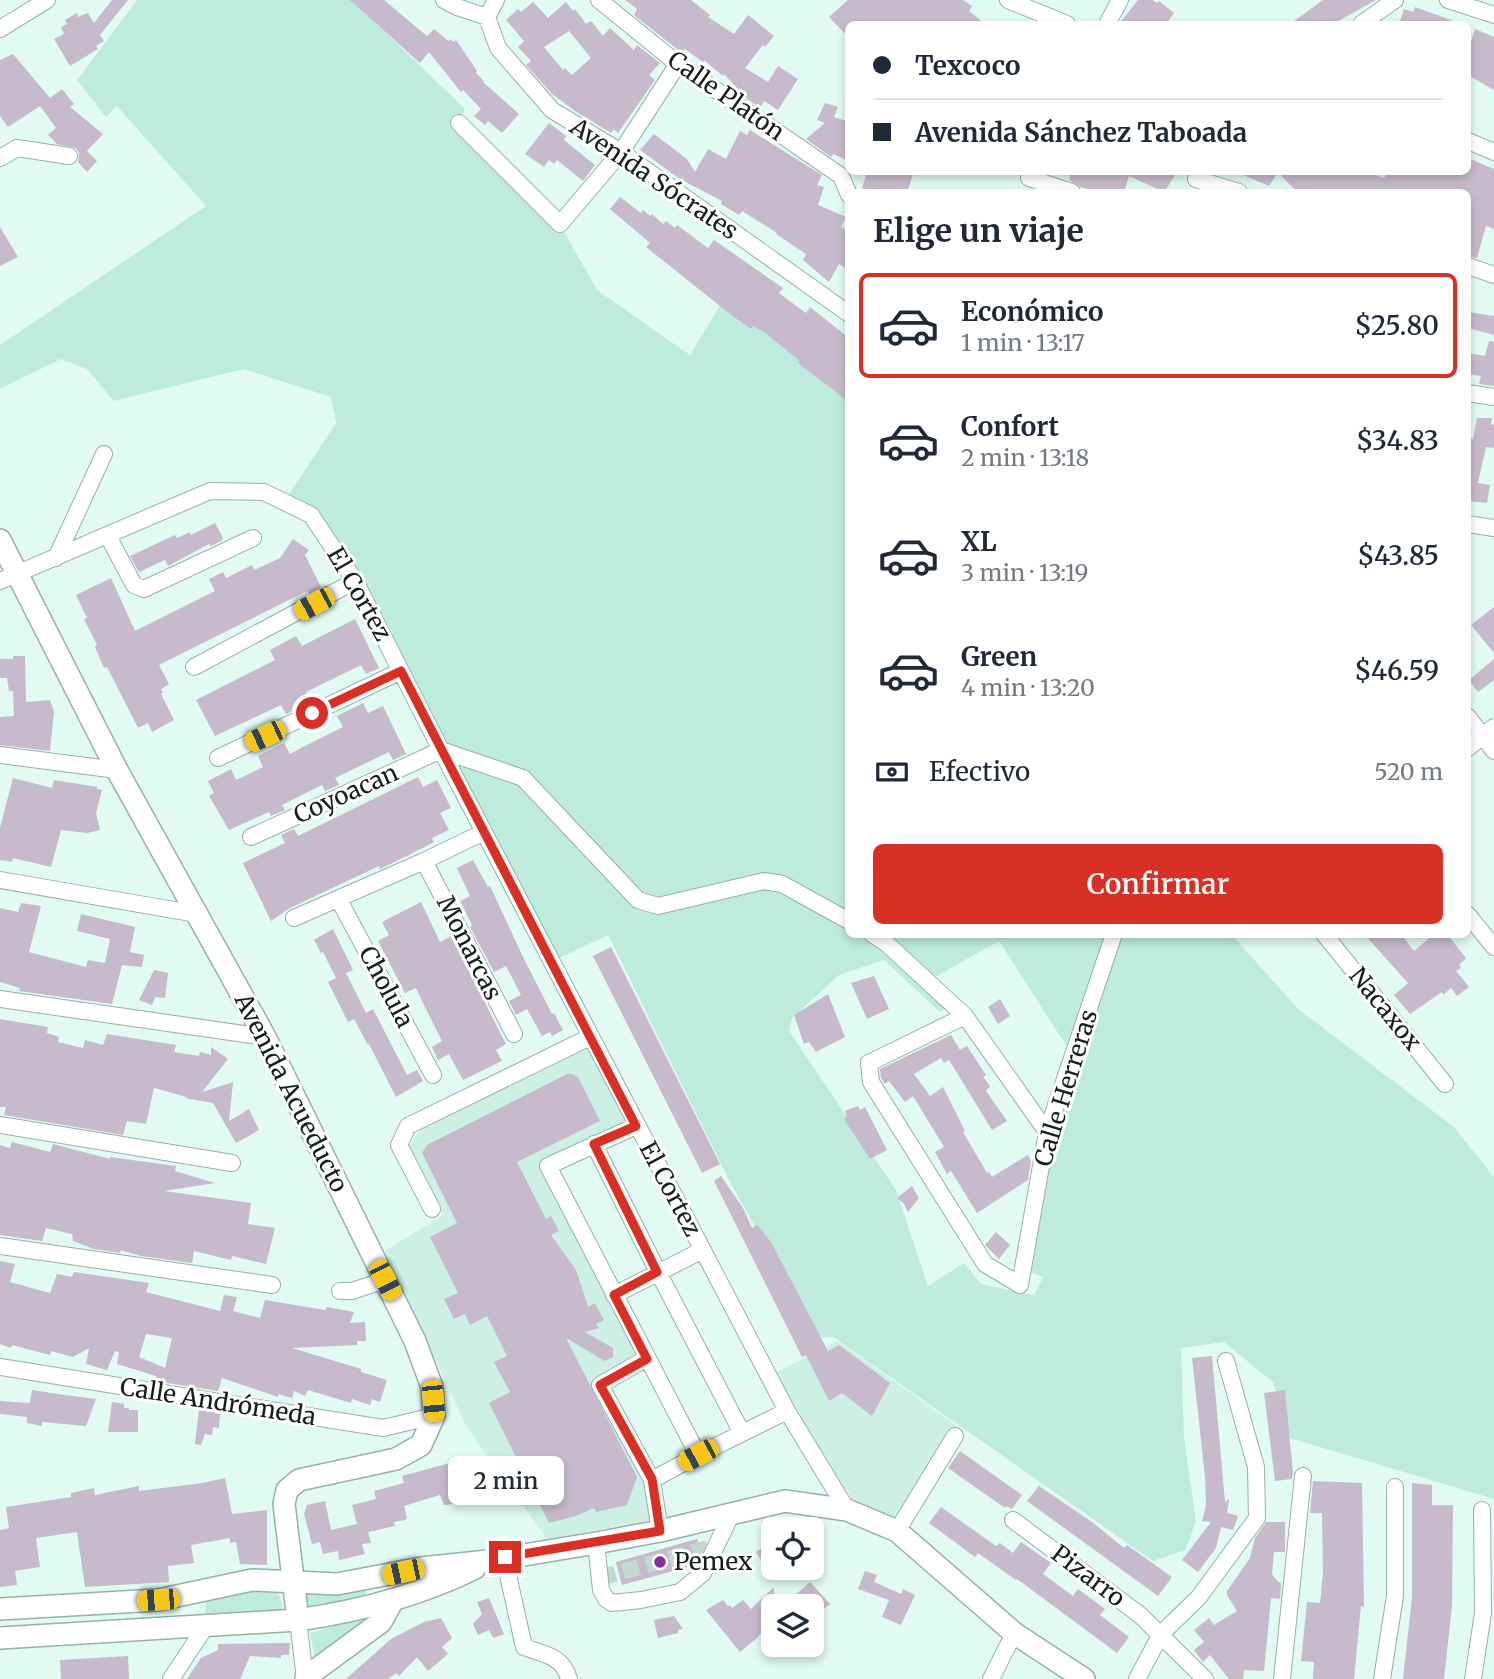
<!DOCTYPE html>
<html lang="es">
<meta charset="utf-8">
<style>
body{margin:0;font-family:Merriweather,serif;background:#f6f6f7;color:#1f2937;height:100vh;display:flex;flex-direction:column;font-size:26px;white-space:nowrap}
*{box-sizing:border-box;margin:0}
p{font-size:23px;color:#747a83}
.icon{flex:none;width:38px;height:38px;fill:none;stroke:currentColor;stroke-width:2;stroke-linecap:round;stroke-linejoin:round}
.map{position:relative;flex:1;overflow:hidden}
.drawer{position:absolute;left:845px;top:189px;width:626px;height:749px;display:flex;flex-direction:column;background:#fff;border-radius:10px;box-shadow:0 4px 10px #0003}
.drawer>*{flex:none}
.top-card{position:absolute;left:845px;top:21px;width:626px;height:154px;border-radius:10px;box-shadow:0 4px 10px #0003;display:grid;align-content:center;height:154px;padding:0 28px;background:#fff}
.controls{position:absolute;left:761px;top:1517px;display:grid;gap:14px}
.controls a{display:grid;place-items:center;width:63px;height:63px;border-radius:10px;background:#fff;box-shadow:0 4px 10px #0003;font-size:35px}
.end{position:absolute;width:32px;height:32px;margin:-16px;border:9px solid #d93025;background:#fff;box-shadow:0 0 0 4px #fff}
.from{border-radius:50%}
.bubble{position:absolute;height:49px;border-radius:10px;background:#fff;box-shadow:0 4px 10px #0003;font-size:23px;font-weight:600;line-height:49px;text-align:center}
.car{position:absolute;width:21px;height:42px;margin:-21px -10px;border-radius:9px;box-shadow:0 0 5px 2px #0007;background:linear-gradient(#f5c518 24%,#345 0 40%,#f5c518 0 76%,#345 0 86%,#f5c518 0)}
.top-card b{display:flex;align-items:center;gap:24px;height:66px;font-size:26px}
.top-card b+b{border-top:2px solid #e0e1e3}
.top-card i{width:18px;height:18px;background:#1f2937}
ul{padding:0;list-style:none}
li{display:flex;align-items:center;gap:21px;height:105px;margin:0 14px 10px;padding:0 14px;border:4px solid transparent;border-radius:10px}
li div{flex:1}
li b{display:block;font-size:26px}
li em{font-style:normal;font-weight:600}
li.active{border-color:#d93025}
li>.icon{width:63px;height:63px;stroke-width:1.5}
h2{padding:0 28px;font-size:32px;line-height:84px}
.pay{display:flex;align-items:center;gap:18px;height:77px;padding:0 28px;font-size:26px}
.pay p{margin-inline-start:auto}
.primary-button{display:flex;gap:14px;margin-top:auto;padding:14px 28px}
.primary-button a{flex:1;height:80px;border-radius:10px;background:#d93025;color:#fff;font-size:28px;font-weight:600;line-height:80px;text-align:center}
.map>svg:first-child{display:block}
.built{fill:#cdf0e4}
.green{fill:#bdecdd;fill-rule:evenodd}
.building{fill:#c7bacc;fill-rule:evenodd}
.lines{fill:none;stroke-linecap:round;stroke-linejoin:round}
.minor-tunnel{stroke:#c2d9d2;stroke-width:16;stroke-dasharray:16 8;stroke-linecap:butt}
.minor-casing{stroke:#98b0a8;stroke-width:18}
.major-casing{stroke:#98b0a8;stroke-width:24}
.minor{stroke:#fff;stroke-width:16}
.major{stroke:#fff;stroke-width:21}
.route{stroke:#d93025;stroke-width:9}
.poi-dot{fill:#842f9d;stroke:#fff;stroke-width:2.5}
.labels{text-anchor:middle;stroke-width:6;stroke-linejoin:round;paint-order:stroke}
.street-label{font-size:24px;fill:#141e1b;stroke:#fff}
.poi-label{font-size:24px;fill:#141e1b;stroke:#fff;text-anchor:start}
</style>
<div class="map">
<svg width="1494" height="1679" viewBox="0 0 1494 1679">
<rect width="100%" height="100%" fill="#e1faf2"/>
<path class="built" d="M585 1043 628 1125 543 1165 642 1356 595 1385 647 1480 651 1520 547 1539 466 1426 385 1251 443 1215 408 1148 423 1125Z
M837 1341 956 1425 897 1522 854 1502 807 1428 776 1373Z"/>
<path class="green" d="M137 0H352L465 109 459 123 560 224 597 290 690 355 722 302 849 393V934L1232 935 1298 1009 1454 1127 1494 1177V1499L1290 1438 1273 1382 1224 1342 1181 1348 1184 1438 1196 1522 1185 1550 1153 1561 833 1337 817 1338 729 1180 608 935 551 962 311 515 284 502 336 423 331 397 244 369 114 401 87 369 61 359 0 389V345L206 206 117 106 106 117 77 80ZM999 941 1073 1056 1023 1269 1043 1277 1034 1295 981 1284 964 1263 928 1286 896 1190 789 1031 792 1018 839 975 884 960 940 1012 953 1005 928 981Z
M219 1589H273L280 1596 283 1612 206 1616C203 1602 209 1597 219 1589Z
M365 1589 367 1601 309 1612 300 1590Z
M374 1615 315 1659 310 1633Z"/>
<path class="building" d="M112 0H128L100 35 104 41 96 46 98 49 70 66 54 39 64 34 61 27 67 24 65 20 77 13 78 17 88 13 94 23Z
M350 0H384L427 36 434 29 448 41 451 39 453 42 456 40 477 71 476 73 484 81 483 82 519 114 502 133 488 121 485 125 474 116 481 109 463 90 461 92 429 52 420 63Z
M625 0H691L710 15 708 17 734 34 748 15 774 36 765 47 763 45 745 68 768 82 778 66 798 79 778 110 764 101 760 108 746 98 724 74 723 76 704 60 703 62 685 49 682 53 634 15 637 9Z
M848 0H963L972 6 969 11 985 24H943L939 21 936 24H849V38L829 17Z
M1138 0H1153L1157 3 1159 1 1174 13 1166 24H1119Z
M1323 0H1376L1333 24H1290Z
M533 2 548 18 566 2 573 11 575 9 586 24 590 21 592 22 603 36 610 28 634 50 637 45 660 63 649 75 655 80 618 133 614 129 611 133 575 111 552 94 526 65 531 61 518 47 524 41 506 20 518 9 521 12ZM569 31 591 58 572 75 565 68 563 70 544 47Z
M1415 7 1459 23V24H1399L1404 9 1413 12Z
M1475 29 1494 37V90L1468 75V51Z
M13 54 50 98 62 89 74 104 70 107 103 134 87 151 97 161 87 172 78 162 79 153 76 148 57 144 48 135 56 128 40 106 8 127 0 116V60Z
M825 103 838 107 834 117 849 122V161L833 154 831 157 806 139 825 123 817 120Z
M549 123 566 136 564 140 595 165 583 181 557 160 554 164 549 160 544 167 525 154Z
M750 130 822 175 817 185 824 187 818 205 846 217 841 227 849 231V270L839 264 829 282 803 260 806 254 776 234 777 233 742 211 739 215 721 204 722 201 680 179 640 150 654 134 687 159 695 172 708 149 726 159 740 131 747 135Z
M1468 158 1494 169V229L1486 226 1477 258 1468 256V192H1297L1278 172 1269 186 1236 172H1367L1384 178 1387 172H1468Z
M867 172H914L907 192H874L862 188Z
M1071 172H1177L1164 192 1129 176 1124 192H1099L1081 187 1069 180Z
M620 197 641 213 643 210 650 216 652 214 663 224 666 221 675 228 677 225 708 248 714 240 783 288 779 293 795 305 806 313 810 307 849 338V402L798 363 800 361 764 332 753 326 751 329 730 314 646 247 650 243 610 209Z
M0 227 18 257 0 266Z
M1468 312 1494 316V335L1468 328Z
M1489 341 1494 342V386L1479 384 1481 376 1468 374V353L1485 356Z
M1477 418H1492L1491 424 1494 425V448L1486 447 1478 483 1490 485 1487 503 1468 501V438L1473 439Z
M215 523 223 538 221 541 211 546 209 544 168 566 165 560 139 572 130 556 175 535 177 538 190 532 191 535Z
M293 539 309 550 305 555 321 587 309 594 307 591 159 665 169 684 161 689 163 692 161 694 174 720 152 732 148 723 138 728 107 667 104 668 95 647 97 645 84 619 87 618 76 595 111 578 135 631 215 591 209 579 223 572 226 578 252 565 254 570 280 558Z
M1494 607V653L1471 625Z
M355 619 379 668 366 674 361 665 306 692 308 701 306 705 286 714 281 705 215 736 196 700 275 660 270 650 296 636 302 646Z
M13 656H25L26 702 50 700 54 712 50 751 0 745V717L14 716 13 691H9L7 678H0V659H13Z
M1494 659V680L1478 692 1469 680Z
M363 703 368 713 383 706 406 754 393 760 389 752 335 778 339 785 325 791 322 785 282 805 285 810 271 816 269 812 229 830 209 796 214 793 208 781 231 769 236 780 249 774 263 767 258 756 284 743 290 754 303 747 343 727 337 716Z
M418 777 423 787 437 780 451 808 440 813 449 830 432 838 434 842 407 856 380 869 379 866 290 908 271 921 243 863 285 843 281 835 294 829 298 836Z
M13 778 52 788 54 780 97 787V789L102 790 96 813 100 830 87 833 61 830 51 867 13 858 12 862 0 860V828Z
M473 860 488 887 490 886 523 957 552 1014 554 1013 563 1030 552 1036 550 1032 542 1036 527 1009 516 1015 509 1001 521 995 506 966 494 972 470 927 472 925 460 901 470 896 457 868Z
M421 902 440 942 451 936 506 1044 496 1050 502 1061 463 1080 449 1054 438 1060 432 1047 442 1041 422 1001 416 988 405 993 378 941 389 935 382 922Z
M21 903 41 906 29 952 86 967 88 960 105 963 110 939 77 931 81 914 135 927 130 952 144 955 142 967 122 965 112 1004 19 991 20 988 0 982V908L18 912Z
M333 929 353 970 346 973 366 1013 373 1009 407 1075 417 1070 423 1081 396 1097 369 1044 368 1045 354 1019 348 1022 328 982 344 974 336 978 323 952 321 953 314 940Z
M1364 934H1401L1414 951 1434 934H1447L1466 958 1459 965 1461 968 1456 971 1469 987 1457 996 1451 988 1443 995 1442 992 1410 1014 1394 995 1408 983Z
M611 947 720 1164 702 1173 593 956Z
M154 970 168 973 165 998 155 997 152 1005 139 1000Z
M874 976 889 1009 867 1019 851 983Z
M828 994 845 1037 816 1052 809 1042 804 1044 794 1015Z
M1000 999 1010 1016 998 1024 988 1007Z
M0 1019 48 1027 47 1033 59 1037 58 1042 83 1048 85 1040 103 1045 107 1034 176 1045 174 1052 199 1056 200 1052 211 1055V1047L228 1059 202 1092 233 1082 229 1121 249 1109 259 1130 236 1143 213 1103 184 1098 187 1097 154 1088 146 1124 127 1121 123 1135 4 1115 6 1107H0Z
M951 1035 960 1050 967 1046 986 1075 983 1077 990 1086 986 1091 1007 1121 992 1130 949 1060 944 1063 941 1058 914 1074 930 1096 943 1087 965 1131 963 1132 987 1173 989 1172 992 1177 1028 1155 1031 1161 1028 1180 977 1213 951 1171 947 1174 935 1152 944 1147 913 1096 905 1102 889 1081 885 1084 881 1078 880 1069Z
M567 1074H572L578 1077 600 1121 517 1162 546 1219 551 1216 559 1231 551 1235 576 1270 588 1307 595 1303 604 1320 596 1324 599 1328 585 1332 613 1348V1357L605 1361 566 1338 637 1477 627 1505 596 1512 594 1508 576 1516 549 1523 489 1403 510 1392 494 1362 507 1356 487 1316 470 1325 465 1314 454 1319 444 1299 458 1293 430 1237 457 1223 422 1153 427 1145Z
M858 1106 860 1110 865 1107 887 1150 870 1159 844 1119 847 1117 845 1111Z
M12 1142 50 1152 53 1144 110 1159V1157L176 1166 175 1171 215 1183 164 1191 251 1203 248 1224 275 1228 266 1264 232 1256 231 1260 194 1251 192 1263 141 1256 121 1250 120 1253 94 1249 73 1241 72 1234 46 1228 42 1241 0 1235V1145L10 1148Z
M721 1176 743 1208 752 1228 757 1225 771 1242 828 1351 839 1345 890 1383 872 1416 842 1393 829 1401 806 1355 802 1357 714 1181Z
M912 1186 919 1198 908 1212 904 1204 897 1198Z
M996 1232 1010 1245 999 1259 985 1245Z
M0 1261 15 1264 10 1282 50 1293 57 1274 72 1277 74 1272 149 1283 146 1292 220 1311 224 1295 237 1297 233 1311 260 1318 265 1300 325 1310 327 1307 354 1312 350 1323 365 1322 366 1341H357V1345L292 1348 361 1369V1372L387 1380 380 1402 372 1399 370 1405 352 1399 351 1403 308 1390 305 1396 294 1391 292 1398 278 1394V1397L222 1378 218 1391 155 1381 156 1376 117 1364 119 1352 115 1351 107 1370 86 1364 89 1348 73 1357 51 1351 50 1355 12 1345 11 1348 0 1344ZM146 1334 172 1338 165 1368 139 1357Z
M1212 1356 1225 1502 1229 1499 1227 1513 1238 1516 1233 1530 1221 1527 1216 1548 1198 1572 1182 1560 1211 1522 1202 1521 1206 1506 1205 1477 1192 1358Z
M32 1390 65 1395 96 1399 86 1426 42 1422V1426L27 1423V1417L0 1414V1401L30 1403Z
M1285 1390 1293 1473 1292 1479 1275 1481 1264 1393Z
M112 1402 124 1404V1408H129V1410H138V1432H108Z
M199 1409 220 1414 219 1428 213 1427 212 1435 205 1434 201 1445 195 1444Z
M960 1451 1022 1495 1012 1509 1006 1506 1005 1508 948 1468Z
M450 1463 458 1485 487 1473 491 1483 505 1487 475 1499 474 1496 455 1504 444 1505 440 1495 404 1506 407 1518 405 1520 394 1522 395 1526 368 1532 371 1543 362 1544 365 1554 339 1560 338 1551 323 1554 320 1542 312 1544 304 1514 307 1505 325 1501 331 1530 357 1524 352 1505 376 1499 374 1491 404 1483 402 1476Z
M225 1478 232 1514 267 1510V1565L240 1564 236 1542 230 1543V1538L191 1545 194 1563 168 1566 169 1582 85 1587 77 1532 36 1538 40 1567 15 1571 17 1585 0 1587V1530L9 1528 6 1507 71 1497V1493L94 1488 95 1495 139 1486V1491L203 1483Z
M1313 1481 1362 1483 1364 1607 1361 1606 1354 1679H1313L1314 1662 1301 1661 1307 1602 1320 1603 1323 1572 1322 1513H1310Z
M1412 1483 1432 1485V1505H1453L1452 1605 1444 1679H1403L1412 1597Z
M1039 1486 1092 1522 1124 1548 1127 1545 1172 1577 1158 1596 1027 1501Z
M941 1507 996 1546 1000 1543 1013 1553 1021 1542 1051 1563 1043 1574 1073 1596 1078 1589 1105 1609 1100 1615 1129 1637 1117 1653 1017 1579 1016 1580 978 1553 975 1557 929 1523Z
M1266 1522H1285V1552H1274L1272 1574 1278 1582 1281 1583 1280 1599 1271 1598 1264 1671 1244 1670 1243 1679H1229L1210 1655 1203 1662 1194 1650 1204 1642 1194 1630 1209 1618 1214 1625 1237 1611 1227 1595V1591L1250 1558 1255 1538Z
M697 1539 701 1552 695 1565 622 1585 616 1562Z
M774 1541V1579L756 1552Z
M865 1571 877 1575 874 1582 901 1594 903 1589 915 1595 901 1625 882 1617 889 1600 858 1589Z
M810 1582 830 1604 812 1618V1606H774V1619L756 1639 740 1652 706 1610 723 1600 728 1606 730 1605 732 1608 743 1600 751 1609 774 1587V1593L785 1604Z
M489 1598 504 1634 493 1638 489 1630 478 1635 473 1624 482 1614 477 1602Z
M674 1616 683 1629 678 1630V1633L658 1638 654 1620Z
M441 1618 452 1638 442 1647 448 1654 428 1671 417 1657 399 1676 396 1673 388 1679H346L391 1639 424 1622Z
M290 1643 289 1655H281V1658L250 1656 240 1679H187L201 1658 218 1650V1644Z
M128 1656 129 1679H61L60 1660Z"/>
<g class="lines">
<path class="minor-tunnel" d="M600 1578 715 1546"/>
<defs>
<path id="minor" d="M444 0 457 7 487 17
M599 0 678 64 841 176 849 195
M1008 0 1067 24
M1448 0 1494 15
M487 17 498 48 552 110 621 152 849 314
M487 17 496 0
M1107 24 1120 0
M1361 24 1395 0
M0 29 47 0
M459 123 560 224 621 152 678 64
M1468 141 1494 152
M0 158 17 148 69 156
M1029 178 1072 192
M1196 179 1239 192
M1468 266 1494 275
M1468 393 1494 397
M1468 524 1494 528
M108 536 134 585 144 589 253 538
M56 558 104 454
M0 581 210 491 264 492 311 515 355 581 441 750 787 1411 847 1510
M194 667 355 581
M1468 717 1494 751
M1468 748 1494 727
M0 755 117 770
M218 758 401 671
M251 837 441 750 523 778 638 900 658 906 764 881 782 884 849 921
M424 861 514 1034
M0 880 197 914
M339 900 433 1075
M1468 915 1494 947
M294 918 424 861 484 832
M872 934 886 943 965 1016 1047 1132
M1324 934 1445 1084
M0 999 265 1037
M965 1016 869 1063 871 1082 985 1264 1020 1285 1047 1132 1114 934
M0 1125 232 1163
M636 1126 548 1166 698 1455 652 1480 660 1531
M594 1144 658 1272 742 1433
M432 1209 399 1145 408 1126 590 1037
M0 1246 272 1285
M340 1291H352L385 1280
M614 1295 703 1250
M647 1358 600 1385 652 1480
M0 1367 383 1428 434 1416
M698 1455 787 1411
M1013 1520 1140 1615 1205 1679
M897 1531 955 1436
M596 1543 601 1590 606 1599 612 1603 641 1600 680 1592 703 1573 732 1513
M504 1557 524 1647C544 1654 563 1656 569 1679
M298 1620 305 1679
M171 1679 206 1626
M991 1679 1014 1633
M1137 1679 1161 1634 1199 1597 1257 1518 1256 1467 1226 1361
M1282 1679 1303 1476
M1382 1679 1395 1596V1487
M1473 1679 1483 1613 1482 1510"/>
<path id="major" d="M0 540 117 770 265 1037 415 1341 432 1387 434 1416 421 1445 396 1459 299 1480 287 1490 284 1504 298 1620
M0 1609 158 1600 252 1580 337 1584 421 1568 488 1561 596 1543 660 1531 785 1501 847 1510 897 1531 1014 1633 1084 1679
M0 1638 298 1620C360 1611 419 1596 475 1568
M306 1677 381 1622 392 1602"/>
</defs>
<use href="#minor" class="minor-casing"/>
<use href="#major" class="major-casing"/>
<use href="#minor" class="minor"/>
<use href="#major" class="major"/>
</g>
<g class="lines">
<path class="route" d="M312 713 401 671 636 1126 594 1144 657 1272 614 1295 647 1359 600 1385 652 1479 660 1531 505 1557"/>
</g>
<circle class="poi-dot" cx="660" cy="1562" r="7"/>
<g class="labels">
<g class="street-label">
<text transform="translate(726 96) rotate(35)" y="8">Calle Platón</text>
<text transform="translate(654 179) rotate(34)" y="8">Avenida Sócrates</text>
<text transform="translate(359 594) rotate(60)" y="8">El Cortez</text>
<text transform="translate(346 794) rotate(-24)" y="8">Coyoacan</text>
<text transform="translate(469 948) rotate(63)" y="8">Monarcas</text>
<text transform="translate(386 987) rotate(62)" y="8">Cholula</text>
<text transform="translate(1385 1009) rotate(51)" y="8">Nacaxox</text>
<text transform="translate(1066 1088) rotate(-73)" y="8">Calle Herreras</text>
<text transform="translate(291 1093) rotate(63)" y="8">Avenida Acueducto</text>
<text transform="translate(670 1189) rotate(62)" y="8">El Cortez</text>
<text transform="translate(218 1402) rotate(9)" y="8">Calle Andrómeda</text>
<text transform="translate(1088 1576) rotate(37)" y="8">Pizarro</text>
</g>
<g class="poi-label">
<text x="674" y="1570">Pemex</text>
</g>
</g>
</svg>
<div class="controls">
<a><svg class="icon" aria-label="locate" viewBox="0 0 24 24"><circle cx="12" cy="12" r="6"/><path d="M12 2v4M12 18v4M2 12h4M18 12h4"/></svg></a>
<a><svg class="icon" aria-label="layers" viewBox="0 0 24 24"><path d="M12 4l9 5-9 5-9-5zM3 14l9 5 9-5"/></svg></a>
</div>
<i class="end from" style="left:312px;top:713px"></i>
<i class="end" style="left:505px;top:1557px"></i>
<div class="bubble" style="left:448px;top:1456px;width:116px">2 min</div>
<i class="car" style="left:314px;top:604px;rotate:242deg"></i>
<i class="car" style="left:265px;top:736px;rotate:245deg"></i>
<i class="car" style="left:385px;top:1280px;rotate:153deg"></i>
<i class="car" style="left:433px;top:1401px;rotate:175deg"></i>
<i class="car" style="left:698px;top:1455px;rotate:242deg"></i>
<i class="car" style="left:403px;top:1572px;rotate:258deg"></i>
<i class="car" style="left:158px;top:1600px;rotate:267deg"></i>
<div class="top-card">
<b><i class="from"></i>Texcoco</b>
<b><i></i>Avenida Sánchez Taboada</b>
</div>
<section class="drawer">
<h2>Elige un viaje</h2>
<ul>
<li class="active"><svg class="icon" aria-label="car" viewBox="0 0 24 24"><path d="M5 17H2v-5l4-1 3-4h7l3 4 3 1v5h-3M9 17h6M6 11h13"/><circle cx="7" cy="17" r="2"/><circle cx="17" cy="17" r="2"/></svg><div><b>Económico</b><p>1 min · 13:17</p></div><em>$25.80</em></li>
<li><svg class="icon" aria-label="car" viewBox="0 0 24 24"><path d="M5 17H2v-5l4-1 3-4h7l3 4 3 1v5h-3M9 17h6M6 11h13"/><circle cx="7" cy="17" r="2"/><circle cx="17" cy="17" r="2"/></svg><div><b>Confort</b><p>2 min · 13:18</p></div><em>$34.83</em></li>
<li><svg class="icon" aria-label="car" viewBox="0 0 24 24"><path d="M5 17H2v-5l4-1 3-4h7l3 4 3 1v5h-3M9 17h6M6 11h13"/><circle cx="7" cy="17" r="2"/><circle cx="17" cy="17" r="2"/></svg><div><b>XL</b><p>3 min · 13:19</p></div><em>$43.85</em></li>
<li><svg class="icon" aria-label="car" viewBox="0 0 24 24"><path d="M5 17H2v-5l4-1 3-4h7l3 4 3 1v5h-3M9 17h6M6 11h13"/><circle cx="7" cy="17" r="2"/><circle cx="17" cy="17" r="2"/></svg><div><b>Green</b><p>4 min · 13:20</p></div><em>$46.59</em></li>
</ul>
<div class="pay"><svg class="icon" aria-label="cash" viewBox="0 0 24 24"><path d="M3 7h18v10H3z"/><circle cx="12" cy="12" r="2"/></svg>Efectivo<p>520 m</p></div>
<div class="primary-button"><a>Confirmar</a></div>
</section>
</div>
